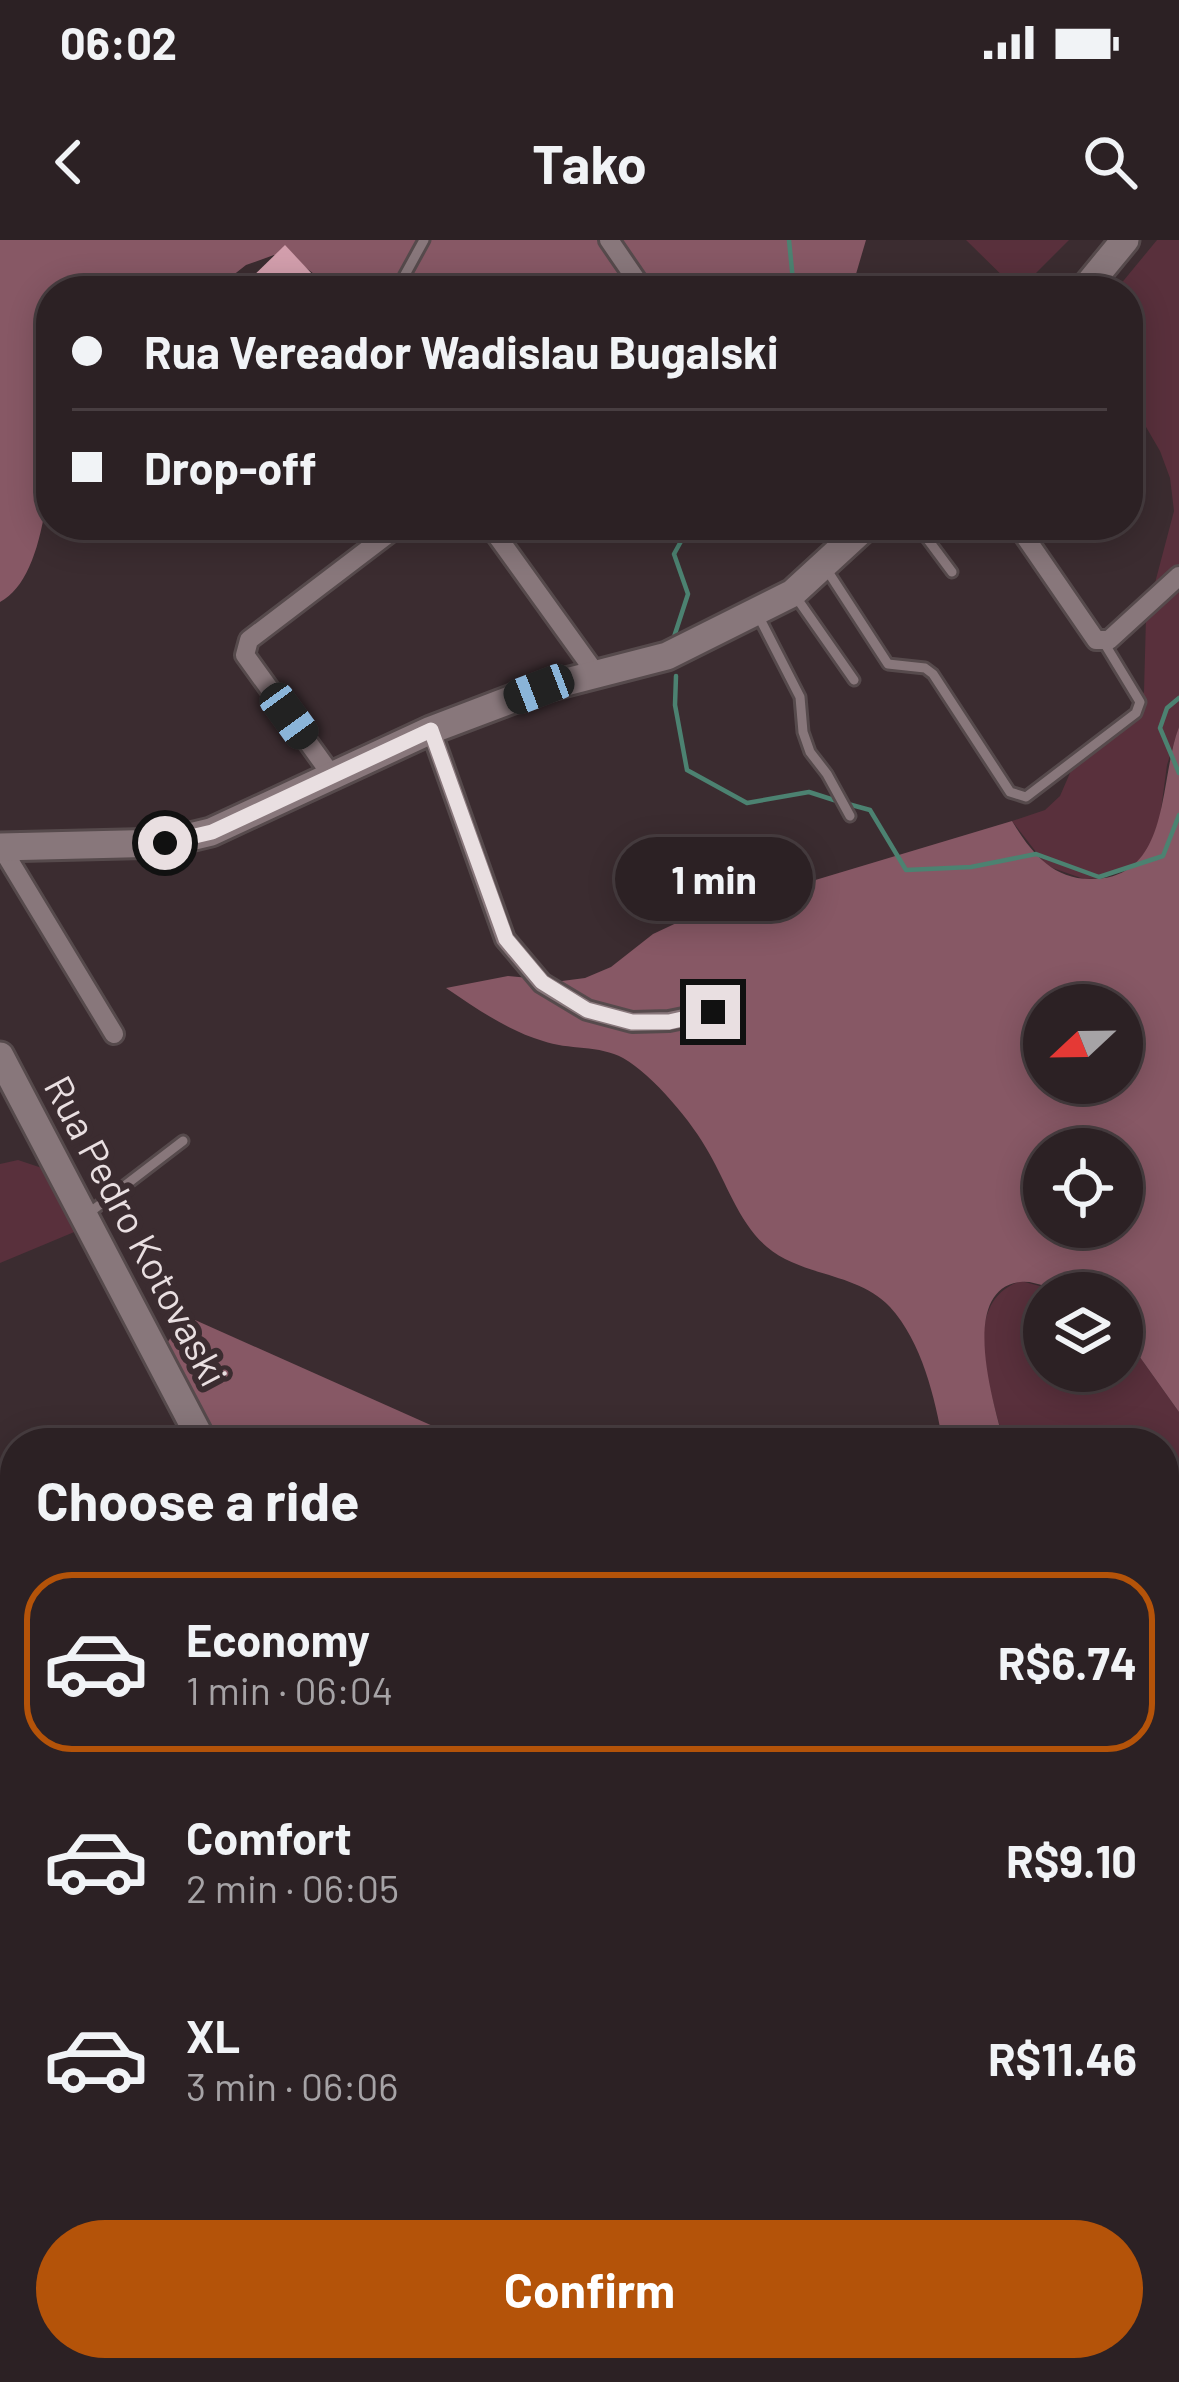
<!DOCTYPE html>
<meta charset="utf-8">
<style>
body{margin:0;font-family:Barlow,sans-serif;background:#382e31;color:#f1f3f6;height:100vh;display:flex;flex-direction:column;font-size:45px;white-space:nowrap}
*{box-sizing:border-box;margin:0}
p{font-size:39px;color:#a6a3a6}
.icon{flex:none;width:66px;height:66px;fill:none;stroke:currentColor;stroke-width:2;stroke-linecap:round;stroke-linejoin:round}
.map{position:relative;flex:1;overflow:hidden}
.panel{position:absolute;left:0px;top:1188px;width:1179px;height:954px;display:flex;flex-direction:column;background:#2c2124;border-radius:48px 48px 0 0;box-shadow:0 6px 30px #0003,0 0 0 3px #483e41}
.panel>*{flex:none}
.hud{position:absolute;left:36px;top:36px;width:1107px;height:264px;border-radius:48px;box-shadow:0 6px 30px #0003,0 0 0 3px #483e41;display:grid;align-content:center;height:264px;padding:0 36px;background:#2c2124}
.needle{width:78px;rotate:248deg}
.buttons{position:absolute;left:1023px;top:744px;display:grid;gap:24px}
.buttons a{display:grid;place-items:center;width:120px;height:120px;border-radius:50%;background:#2c2124;box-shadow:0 6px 30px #0003,0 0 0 3px #483e41;font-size:60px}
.end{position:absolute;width:54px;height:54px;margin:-27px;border:15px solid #e9dfe1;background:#111;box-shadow:0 0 0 6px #111}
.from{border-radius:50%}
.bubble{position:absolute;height:84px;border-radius:42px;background:#2c2124;box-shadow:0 6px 30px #0003,0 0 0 3px #483e41;font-size:39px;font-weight:700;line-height:84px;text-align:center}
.car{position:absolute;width:36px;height:72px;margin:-36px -18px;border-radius:15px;box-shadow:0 0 9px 3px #0007;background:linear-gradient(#222 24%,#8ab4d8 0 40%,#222 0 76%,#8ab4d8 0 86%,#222 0)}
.hud b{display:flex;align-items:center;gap:42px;height:114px;font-size:45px}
.hud b+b{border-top:3px solid #483e41}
.hud i{width:30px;height:30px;background:#f1f3f6}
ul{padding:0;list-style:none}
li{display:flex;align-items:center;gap:36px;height:180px;margin:0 24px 18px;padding:0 12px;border:6px solid transparent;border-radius:48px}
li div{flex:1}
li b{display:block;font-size:45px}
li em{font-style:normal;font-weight:700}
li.current{border-color:#b45309}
li>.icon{width:108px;height:108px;stroke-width:1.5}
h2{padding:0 36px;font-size:54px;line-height:144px}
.primary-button{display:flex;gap:24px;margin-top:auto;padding:24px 36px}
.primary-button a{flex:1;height:138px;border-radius:72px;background:#b45309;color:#fff;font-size:48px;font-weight:700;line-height:138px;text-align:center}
.status{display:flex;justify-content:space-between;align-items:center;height:84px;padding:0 60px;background:#2c2124;direction:ltr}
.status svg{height:33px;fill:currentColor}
header{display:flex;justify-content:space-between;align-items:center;height:156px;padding:0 36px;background:#2c2124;font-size:54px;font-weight:700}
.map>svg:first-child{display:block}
.green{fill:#59303c}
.forest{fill:#875865;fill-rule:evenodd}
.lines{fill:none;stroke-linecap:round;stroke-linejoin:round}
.stream{stroke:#4c8271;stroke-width:4.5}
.building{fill:#d29eac}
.lane-casing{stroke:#564a4c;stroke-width:15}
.street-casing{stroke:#564a4c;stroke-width:24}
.secondary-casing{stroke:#564a4c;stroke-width:33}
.lane{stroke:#88777b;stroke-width:9}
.street{stroke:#88777b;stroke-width:18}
.secondary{stroke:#88777b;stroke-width:27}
.route{stroke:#e9dfe1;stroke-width:15}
.labels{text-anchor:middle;stroke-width:12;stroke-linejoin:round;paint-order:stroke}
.street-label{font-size:39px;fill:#e9dfe1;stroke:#3b2c30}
</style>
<div class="status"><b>06:02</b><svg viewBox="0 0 49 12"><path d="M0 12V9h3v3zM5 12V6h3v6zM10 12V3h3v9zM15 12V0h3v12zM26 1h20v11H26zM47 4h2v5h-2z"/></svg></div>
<header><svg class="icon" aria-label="back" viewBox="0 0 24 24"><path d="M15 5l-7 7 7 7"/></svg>Tako<svg class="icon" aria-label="search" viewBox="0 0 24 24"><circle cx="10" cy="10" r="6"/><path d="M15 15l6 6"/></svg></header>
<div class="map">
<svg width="1179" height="2142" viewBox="0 0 1179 2142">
<rect width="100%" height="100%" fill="#3b2c30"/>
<path class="green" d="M966 0H1069L1018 51Z
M1157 0H1179V487L1167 525 1160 577 1149 609 1134 626 1103 638 1084 639 1047 626 1012 581 1045 570 1060 556 1080 510 1110 492 1135 470 1144 452 1146 377 1174 271 1170 238 1160 211 1128 156V51H1115Z
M18 920 45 929 91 985 0 1023V924Z
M1021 1041 1066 1053H1044V1131H1122V1092L1179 1172V1513L1164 1487V1203H1004C993 1155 956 1063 1021 1041Z
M1164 1760 1179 1764V2142H1025L1018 2127H1164Z"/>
<path class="forest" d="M0 0H866L851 51H708L678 36 657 42 645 51H336L301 24 274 15 246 25 213 51H51C51 119 67 327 0 362Z
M1179 487V1172L1122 1092V1053C1104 1053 1082 1056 1065 1053 1050 1050 1036 1040 1020 1042 957 1050 995 1167 1004 1203H943C935 1158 922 1102 890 1067 857 1032 802 1037 767 1007 739 983 727 944 709 913 693 883 653 835 623 818 600 805 568 810 543 801 507 790 477 769 446 748L508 736 562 741 585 738 611 727 653 694 685 679 1012 581C1030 611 1052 639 1090 639 1172 640 1158 541 1179 487ZM1044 765H1122V843H1044ZM1044 909H1122V987H1044Z
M195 1080 453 1195 479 1203H194L158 1116 176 1090Z
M1164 1487 1179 1513V1764L1164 1760Z
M0 1894 15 1934V2127H130L177 2142H1L7 2030 0 2013Z"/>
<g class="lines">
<path class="stream" d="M789 0 794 51
M673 400 688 354 674 314 690 285
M676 436 675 465 687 530 747 563 809 552 837 561
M1179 458 1167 468 1160 488 1179 533
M848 564 870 570 906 630 971 627 1036 614 1099 637 1163 616 1179 575"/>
</g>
<path class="building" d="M285 5 328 51H238Z"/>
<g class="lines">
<defs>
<path id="lane" d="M396 51 424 0
M917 285 952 332
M825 327 888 424 925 428 933 434 1010 552 1026 557 1136 473 1140 462 1103 401
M796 357 854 440
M759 377 800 457 803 492 810 512 827 534 850 576
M89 973 183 901"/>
<path id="street" d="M609 0 644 51
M489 285 597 435
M1017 285 1096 400H1109L1179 336
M431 490 505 699 542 743 587 770 632 782 669 781 713 772
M333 537 245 415 249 400 400 285
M1 607 114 794
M702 2127 720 2142
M940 2127 990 2141 1024 2142
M810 2142 818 2127
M1113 2142 1179 2136"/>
<path id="secondary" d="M1083 51 1125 0
M0 607 165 603 211 592 431 490 539 449 667 416 793 353 867 285
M0 816 203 1203
M423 2127 425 2142"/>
</defs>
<use href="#lane" class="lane-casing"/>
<use href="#street" class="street-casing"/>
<use href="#secondary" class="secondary-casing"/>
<use href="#lane" class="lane"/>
<use href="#street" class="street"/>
<use href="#secondary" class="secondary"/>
</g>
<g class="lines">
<path class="route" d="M165 603 212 592 431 490 506 699 542 742 587 770 632 782H669L713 772"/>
</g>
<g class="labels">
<g class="street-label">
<text transform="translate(136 991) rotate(62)" y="14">Rua Pedro Kotovaski</text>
</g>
</g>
</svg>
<div class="buttons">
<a><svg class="needle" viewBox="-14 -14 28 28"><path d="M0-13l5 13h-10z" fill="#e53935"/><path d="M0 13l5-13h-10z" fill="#a6a3a6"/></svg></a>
<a><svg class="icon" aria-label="locate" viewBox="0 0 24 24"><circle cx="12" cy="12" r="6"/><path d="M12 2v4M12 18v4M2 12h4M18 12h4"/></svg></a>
<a><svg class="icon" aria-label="layers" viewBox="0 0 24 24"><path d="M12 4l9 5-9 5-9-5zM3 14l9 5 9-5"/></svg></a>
</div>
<i class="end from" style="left:165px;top:603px"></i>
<i class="end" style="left:713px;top:772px"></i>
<div class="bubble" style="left:615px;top:597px;width:198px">1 min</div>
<i class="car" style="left:539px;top:449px;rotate:249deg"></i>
<i class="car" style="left:289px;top:476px;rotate:144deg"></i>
<div class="hud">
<b><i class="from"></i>Rua Vereador Wadislau Bugalski</b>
<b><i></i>Drop-off</b>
</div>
<section class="panel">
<h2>Choose a ride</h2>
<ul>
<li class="current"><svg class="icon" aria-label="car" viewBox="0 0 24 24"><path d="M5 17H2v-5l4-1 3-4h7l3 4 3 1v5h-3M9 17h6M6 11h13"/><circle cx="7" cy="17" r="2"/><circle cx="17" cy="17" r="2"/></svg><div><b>Economy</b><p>1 min · 06:04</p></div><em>R$6.74</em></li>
<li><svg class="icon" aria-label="car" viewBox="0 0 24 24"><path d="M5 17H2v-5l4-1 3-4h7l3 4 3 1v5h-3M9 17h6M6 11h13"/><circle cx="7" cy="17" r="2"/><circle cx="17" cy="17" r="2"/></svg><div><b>Comfort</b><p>2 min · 06:05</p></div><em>R$9.10</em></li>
<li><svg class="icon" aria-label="car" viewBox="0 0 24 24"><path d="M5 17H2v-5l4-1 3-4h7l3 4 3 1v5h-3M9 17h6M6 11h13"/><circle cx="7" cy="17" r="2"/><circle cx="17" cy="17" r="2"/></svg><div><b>XL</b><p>3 min · 06:06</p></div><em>R$11.46</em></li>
</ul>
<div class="primary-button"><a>Confirm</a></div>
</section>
</div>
